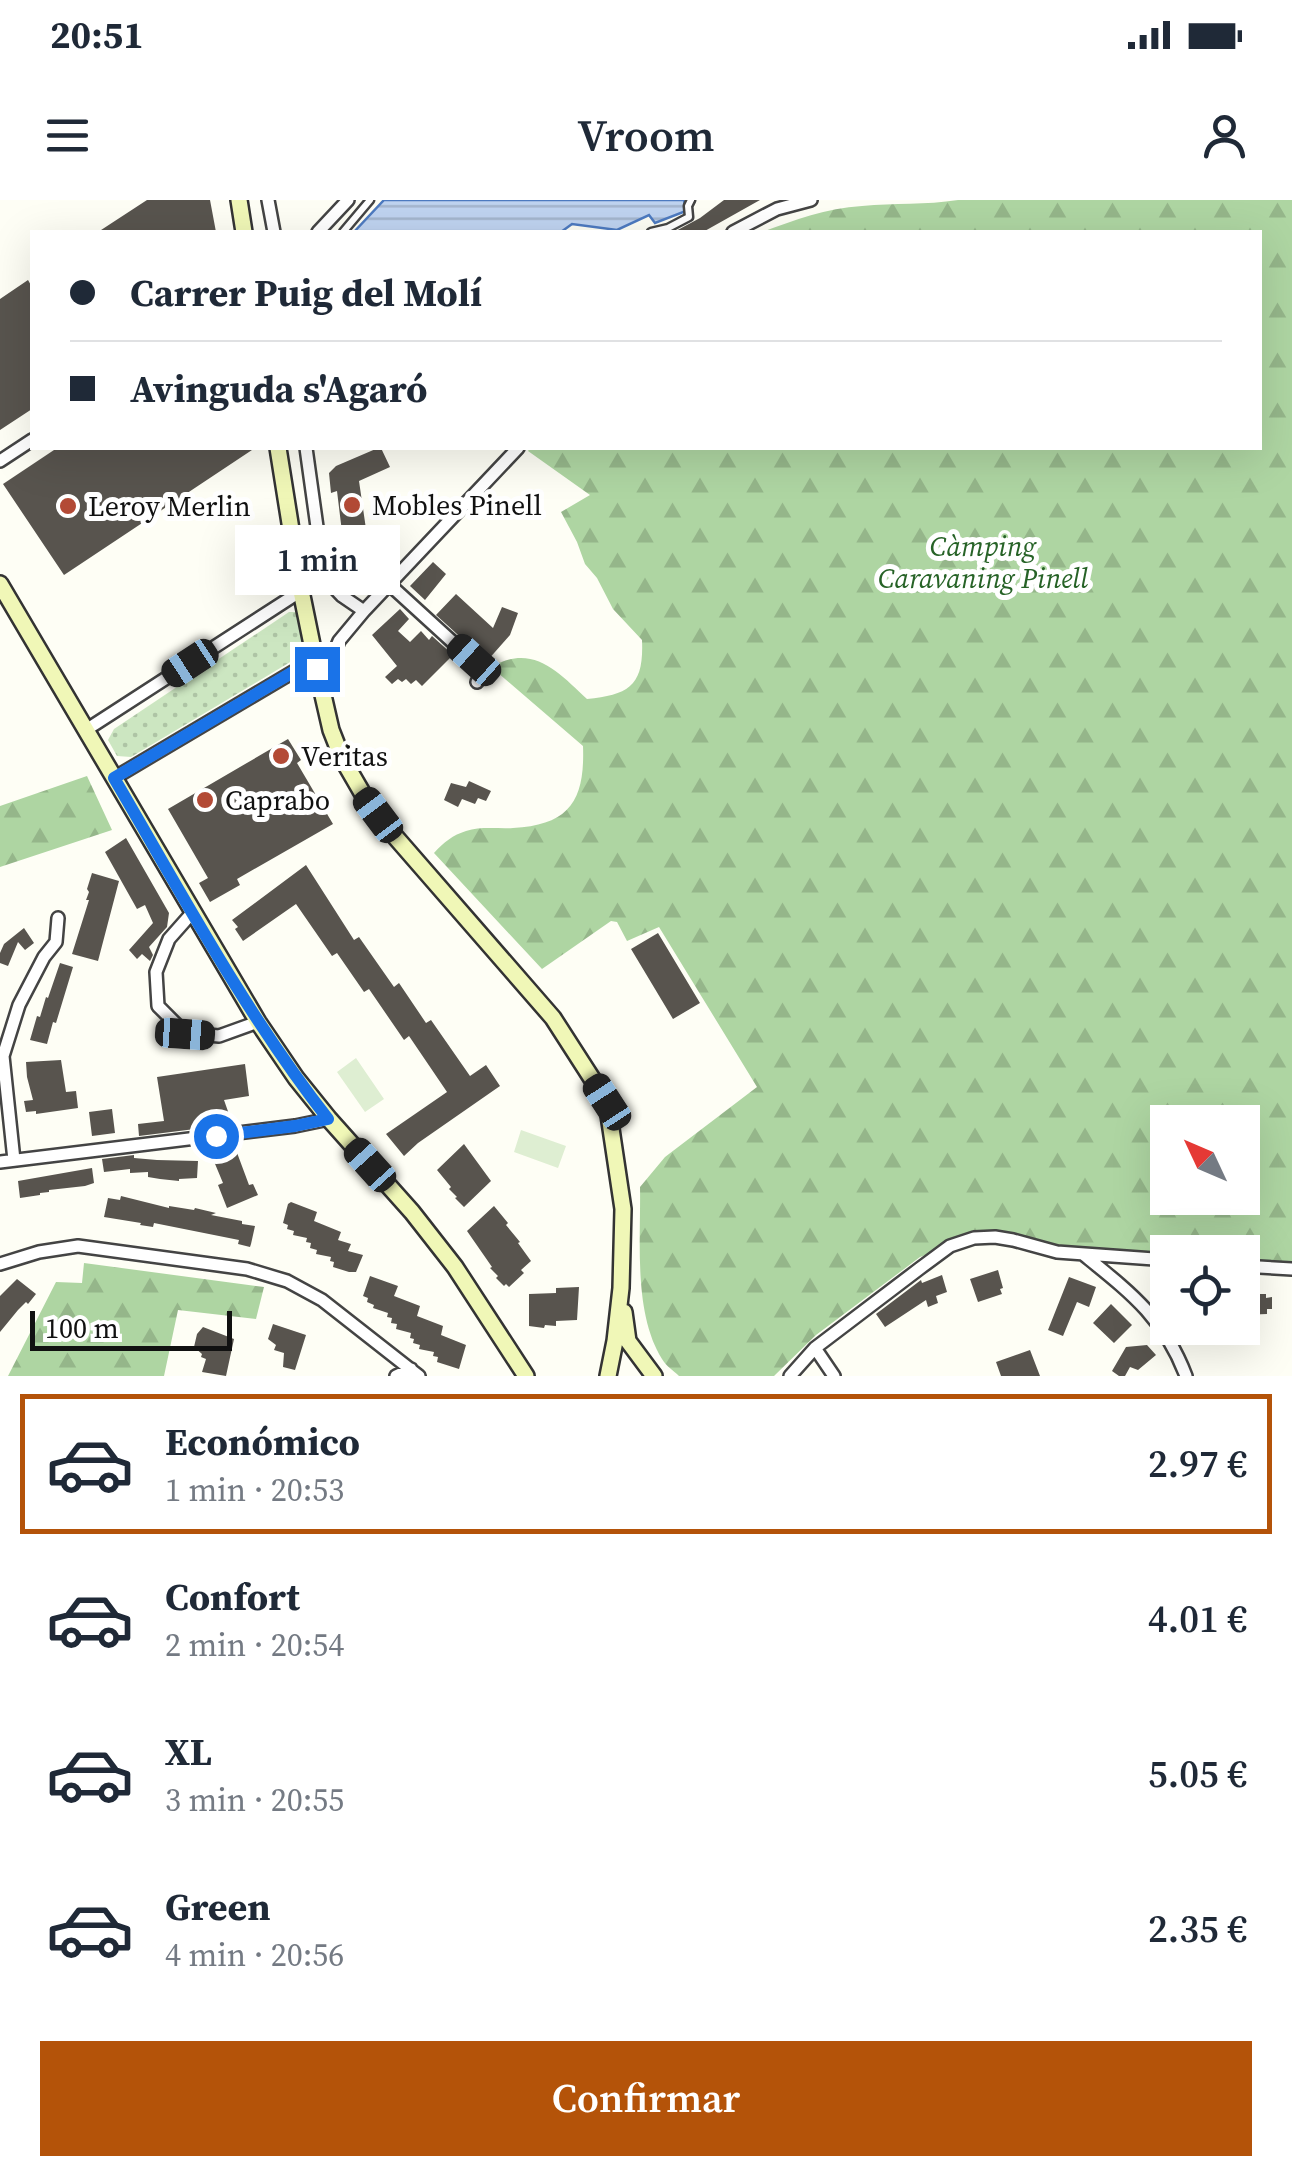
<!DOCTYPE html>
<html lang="es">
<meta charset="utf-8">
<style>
body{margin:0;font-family:"Source Serif 4",serif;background:#f6f6f7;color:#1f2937;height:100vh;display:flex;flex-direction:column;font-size:38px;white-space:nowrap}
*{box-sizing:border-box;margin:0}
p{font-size:32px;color:#747a83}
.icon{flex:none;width:55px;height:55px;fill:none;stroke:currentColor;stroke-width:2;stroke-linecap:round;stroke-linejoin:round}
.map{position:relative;height:1176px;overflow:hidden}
.sheet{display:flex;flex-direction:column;background:#fff;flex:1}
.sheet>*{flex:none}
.hud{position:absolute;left:30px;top:30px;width:1232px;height:220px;border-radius:0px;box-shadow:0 10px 40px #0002;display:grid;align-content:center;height:220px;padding:0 40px;background:#fff}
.needle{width:65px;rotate:314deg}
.tools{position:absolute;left:1150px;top:905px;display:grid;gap:20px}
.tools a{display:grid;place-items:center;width:110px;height:110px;border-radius:0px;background:#fff;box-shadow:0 10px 40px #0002;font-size:50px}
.scale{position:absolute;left:30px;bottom:25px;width:202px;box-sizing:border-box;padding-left:10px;border:5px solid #111;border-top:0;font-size:28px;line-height:35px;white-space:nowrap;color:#111;-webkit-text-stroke:8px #fff;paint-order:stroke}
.end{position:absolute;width:45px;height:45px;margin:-22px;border:12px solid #1a73e8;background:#fff;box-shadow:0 0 0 5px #fff}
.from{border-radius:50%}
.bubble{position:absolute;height:70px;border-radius:0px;background:#fff;box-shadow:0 10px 40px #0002;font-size:32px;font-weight:600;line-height:70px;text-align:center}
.car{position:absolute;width:30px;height:60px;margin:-30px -15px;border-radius:12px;box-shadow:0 0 8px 2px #0007;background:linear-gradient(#222 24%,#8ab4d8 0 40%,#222 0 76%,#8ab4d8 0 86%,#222 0)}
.hud b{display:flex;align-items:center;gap:35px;height:95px;font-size:38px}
.hud b+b{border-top:2px solid #e0e1e3}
.hud i{width:25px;height:25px;background:#1f2937}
ul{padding:18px 0 0;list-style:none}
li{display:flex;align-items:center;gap:30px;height:140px;margin:0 20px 15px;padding:0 20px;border:5px solid transparent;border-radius:0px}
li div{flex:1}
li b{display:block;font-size:38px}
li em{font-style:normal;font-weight:600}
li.on{border-color:#b45309}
li>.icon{width:90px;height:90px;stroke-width:1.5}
.button{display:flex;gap:20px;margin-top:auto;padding:20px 40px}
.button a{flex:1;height:115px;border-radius:0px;background:#b45309;color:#fff;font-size:40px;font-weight:600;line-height:115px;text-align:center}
.status{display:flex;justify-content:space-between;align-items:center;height:70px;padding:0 50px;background:#fff;direction:ltr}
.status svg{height:28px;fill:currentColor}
header{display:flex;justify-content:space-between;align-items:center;height:130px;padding:0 40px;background:#fff;font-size:45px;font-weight:600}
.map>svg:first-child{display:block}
.forest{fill:url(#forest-firs);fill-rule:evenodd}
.park{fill:url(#park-dots)}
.pitch{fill:#deeed2}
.water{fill:url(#water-rules);stroke:#4d7ac0;stroke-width:2.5}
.building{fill:#58544e}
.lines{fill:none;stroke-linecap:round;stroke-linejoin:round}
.lane-casing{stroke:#444;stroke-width:11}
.street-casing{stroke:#444;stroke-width:16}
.secondary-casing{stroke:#333;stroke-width:20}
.lane{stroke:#fff;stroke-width:6}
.street{stroke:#fff;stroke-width:11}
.secondary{stroke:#f0f7b7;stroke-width:15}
.route{stroke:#1a73e8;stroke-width:12}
.poi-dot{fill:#b34a36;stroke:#fff;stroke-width:4}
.labels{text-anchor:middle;stroke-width:10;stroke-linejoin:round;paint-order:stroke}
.poi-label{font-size:28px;fill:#111;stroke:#fff;text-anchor:start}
.park-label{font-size:28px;font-style:italic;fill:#276327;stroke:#fff}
</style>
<div class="status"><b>20:51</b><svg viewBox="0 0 49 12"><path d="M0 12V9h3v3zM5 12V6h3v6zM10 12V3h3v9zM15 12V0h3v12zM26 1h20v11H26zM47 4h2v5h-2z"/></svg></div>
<header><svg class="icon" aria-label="menu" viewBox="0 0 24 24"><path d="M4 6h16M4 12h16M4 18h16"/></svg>Vroom<svg class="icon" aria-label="person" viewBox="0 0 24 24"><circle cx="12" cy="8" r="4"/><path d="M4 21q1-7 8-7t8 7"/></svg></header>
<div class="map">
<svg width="1292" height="1176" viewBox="0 0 1292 1176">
<defs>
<pattern id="forest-firs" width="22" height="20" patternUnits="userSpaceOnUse" patternTransform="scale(2.5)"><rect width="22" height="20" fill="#aed5a2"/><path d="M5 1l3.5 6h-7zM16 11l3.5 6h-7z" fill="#95b68a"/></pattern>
<pattern id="park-dots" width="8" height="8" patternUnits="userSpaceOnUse" patternTransform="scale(2.5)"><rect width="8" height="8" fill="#cce6c1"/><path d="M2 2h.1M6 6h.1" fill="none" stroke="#aec4a5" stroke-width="1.8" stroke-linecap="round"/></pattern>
<pattern id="water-rules" width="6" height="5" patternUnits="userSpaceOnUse" patternTransform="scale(2.5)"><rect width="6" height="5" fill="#bfd3f0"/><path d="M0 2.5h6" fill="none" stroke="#a3b4cd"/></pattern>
</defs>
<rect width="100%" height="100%" fill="#fefef5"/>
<path class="forest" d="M958 0H1292V1070L1243 1066 1242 1052H1168L1167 1060 1054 1050 982 1035 920 1057 816 1135 774 1176H679C674 1171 666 1166 662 1159 633 1112 641 1040 640 987L665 957 757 887 659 727 627 741 617 722 611 721 542 769 434 653C444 642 453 635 466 631 481 626 498 629 513 628 570 625 585 600 583 546L491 467C533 443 558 472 587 499 630 495 644 485 642 440L613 409 597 378 585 364 577 342 561 312 590 295 528 251 530 248H1260V32H762C795 20 826 8 862 6 894 3 926 5 958 0ZM1168 922H1242V998H1168Z
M87 576 112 630 0 667V606Z
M84 1063 264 1087 256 1119 178 1110 164 1176H8L56 1082 82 1083Z"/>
<path class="park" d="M289 412H297L303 447 297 458 131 557 117 556 108 540 114 529Z"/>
<path class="pitch" d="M356 858 384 899 365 912 337 872Z
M521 930 566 946 558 968 514 952Z"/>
<path class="water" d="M384 0H684L686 11 655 23 649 15 617 30 572 24 561 32H354Z"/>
<path class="building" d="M147 0H210L216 32H98Z
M724 0H760L703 32H674L700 18Z
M28 80 32 87V209L0 230V99Z
M57 248H255L64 375 3 284Z
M378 248H381L390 267 359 281 366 329 342 332 337 291 331 293 329 273 336 266Z
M433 362 446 374 425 400 410 386Z
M456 394 493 428 502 407 518 413 510 435 487 461 436 415Z
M400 409 409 419 398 431 410 442 421 431 429 440 432 436 453 455 422 486 416 480 411 484 406 479 402 482 398 479 392 484 385 477 397 466 372 435Z
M288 539 301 560 297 563 333 624 237 679 240 685 210 702 199 683 208 678 168 609Z
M469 581 491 591 486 601 478 598 475 604 462 599 458 607 444 600 451 583 466 587Z
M126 638 169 713 167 727 149 747 153 755 150 761 142 754 137 759 129 750 153 723 145 705 137 709 105 652Z
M306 665 354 740 359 737 394 787 399 783 426 823 431 820 470 876 486 865 500 886 418 943 404 956 386 934 447 892 409 836 404 840 369 789 364 792 337 753 332 756 296 704 243 741 235 729 238 727 232 720Z
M92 673 119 681 98 761 72 754 89 700H86L89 692 87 689Z
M24 728 34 743 25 750 18 742 8 766 0 763V753L4 744Z
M658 733 700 803 673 819 631 749Z
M60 763 73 767 56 823 53 822 47 844 30 840 37 816 40 817 46 797 48 798Z
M61 860 66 892 76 891 78 908 36 914V911L26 912 24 901 33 900 27 877 26 862Z
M245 864 249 896 224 900 231 920 225 923 198 925 195 929 139 936 138 924 164 921 157 877Z
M112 909 115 933 92 936 89 912Z
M464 944 491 981 464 1007 455 998 457 997 449 989 451 987 437 970Z
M236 950 249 985 253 984 258 995 227 1008 218 985 223 983 213 959Z
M134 955V958L157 960 198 961 197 978 179 979V981L160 979 148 977V972L130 973V969L104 972 102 959Z
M92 968 94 983 85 986 49 990V992L40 993V995L20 998 18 981Z
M121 996 169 1008V1006L194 1010 195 1008 216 1013 211 1015 242 1021V1024L255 1026 251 1044 250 1047 238 1044 239 1040 154 1023 153 1027 140 1025 141 1023 104 1017 108 998 120 1000Z
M291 1002 317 1012 314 1021 341 1032 338 1040 351 1044 348 1051 363 1055 356 1072H349L333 1067 334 1062 330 1061 331 1057 316 1054 317 1050 310 1048 311 1043 306 1042 307 1038 293 1035 294 1031 287 1029 288 1025 283 1023 288 1004Z
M494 1006 508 1023 506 1025 520 1042 518 1043 531 1061 521 1070 524 1073 509 1087 506 1084 504 1086 496 1078 498 1076 490 1068 492 1067 467 1031Z
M998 1070 1003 1088 1000 1089 1002 1094 978 1102 970 1079Z
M942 1075 947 1092 936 1096 938 1103 928 1107 926 1100 885 1127 876 1114 921 1080 922 1083Z
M370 1076 398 1086 394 1096 420 1106 417 1116 443 1126 441 1135 466 1145 459 1169 437 1162 438 1157 433 1156 434 1152 419 1149 420 1145 413 1143 414 1139 410 1138 411 1133 396 1129 397 1124 391 1123 392 1118 387 1117 388 1113 373 1108 374 1105 367 1102 368 1098 363 1096Z
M1069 1077 1096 1087 1089 1107 1077 1102 1063 1136 1048 1130Z
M17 1079 36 1094 28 1104 26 1102 18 1110 0 1132V1096Z
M1242 1086 1255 1087V1094H1266V1098L1272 1097V1109H1267V1114L1242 1115Z
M579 1087 577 1120 556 1121V1126L545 1125 544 1128 529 1126V1094L556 1093V1088Z
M1111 1104 1132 1125 1114 1143 1093 1123Z
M273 1124 306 1135 295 1170 283 1167 284 1153 274 1150 276 1145 268 1139Z
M203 1127 234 1139 226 1176 202 1172 206 1159 201 1157 202 1154 194 1147 197 1134Z
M1192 1128H1224L1225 1142 1186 1145 1187 1134H1193Z
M1147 1145 1156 1155 1138 1170 1130 1167 1125 1176H1119L1112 1171 1126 1147Z
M1030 1150 1040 1176H1001L996 1162Z"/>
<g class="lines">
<defs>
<path id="lane" d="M343 32 370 0
M651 32 668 28 689 17 688 6 691 0"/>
<path id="street" d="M268 0 274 32
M318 32 348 0
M733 32 777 9 811 0
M306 248 324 377 342 396 364 411
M0 261 32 240
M323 352C335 377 356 385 382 390
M389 384 481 468 482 475 477 482
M324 491 329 465 339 441 364 411 518 248
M86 530 301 391
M114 578 293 472 317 469
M192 713 169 739 156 772 158 806 185 833 219 836 258 822
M0 853 3 856 14 960
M3 856 19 805 44 757 56 742 58 718
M0 962 295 926 329 919
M1084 1055C1131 1093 1164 1118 1186 1176
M0 1064 39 1052 78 1046 247 1069 287 1081 322 1100 419 1176
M1242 1066 1292 1069
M815 1148 834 1176
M396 1176 411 1169
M790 1176 815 1148 919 1069 950 1046 974 1038 995 1037 1013 1040 1057 1052 1168 1060"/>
<path id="secondary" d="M239 0 244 32
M278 248 300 386 317 469 331 530 342 558 364 596 392 633 553 818 607 902 623 1009 621 1088 615 1141 608 1176
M0 384 258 822 296 878 329 919 412 1012 455 1067 526 1176
M624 1112 628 1141 654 1176"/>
</defs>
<use href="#lane" class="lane-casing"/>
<use href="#street" class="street-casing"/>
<use href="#secondary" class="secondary-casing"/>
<use href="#lane" class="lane"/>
<use href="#street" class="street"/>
<use href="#secondary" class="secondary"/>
</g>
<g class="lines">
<path class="route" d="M216 936 295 926 328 919C245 813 182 694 114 578L293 472 317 469"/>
</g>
<g class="poi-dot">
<circle cx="352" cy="305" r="10"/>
<circle cx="68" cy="306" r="10"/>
<circle cx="281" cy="556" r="10"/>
<circle cx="205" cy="600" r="10"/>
</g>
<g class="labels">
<g class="poi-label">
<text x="372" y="315">Mobles Pinell</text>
<text x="88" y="316">Leroy Merlin</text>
<text x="301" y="566">Veritas</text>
<text x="225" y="610">Caprabo</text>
</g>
<g class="park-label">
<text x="983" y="356">Càmping<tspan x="983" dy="32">Caravaning Pinell</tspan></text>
</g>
</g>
</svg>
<div class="tools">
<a><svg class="needle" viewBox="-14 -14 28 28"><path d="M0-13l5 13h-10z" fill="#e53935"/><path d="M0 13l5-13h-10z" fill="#747a83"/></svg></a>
<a><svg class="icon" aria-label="locate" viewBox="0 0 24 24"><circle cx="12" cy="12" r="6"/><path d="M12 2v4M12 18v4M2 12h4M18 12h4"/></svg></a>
</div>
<div class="scale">100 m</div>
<i class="end from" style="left:216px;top:936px"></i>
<i class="end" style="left:317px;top:469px"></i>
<div class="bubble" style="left:235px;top:325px;width:165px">1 min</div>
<i class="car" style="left:474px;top:460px;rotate:312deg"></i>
<i class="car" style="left:190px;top:463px;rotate:237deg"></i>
<i class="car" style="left:378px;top:615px;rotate:323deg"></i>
<i class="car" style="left:185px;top:834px;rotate:94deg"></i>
<i class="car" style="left:607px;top:902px;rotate:327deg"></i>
<i class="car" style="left:370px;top:965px;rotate:318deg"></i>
<div class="hud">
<b><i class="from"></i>Carrer Puig del Molí</b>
<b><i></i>Avinguda s'Agaró</b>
</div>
</div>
<section class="sheet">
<ul>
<li class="on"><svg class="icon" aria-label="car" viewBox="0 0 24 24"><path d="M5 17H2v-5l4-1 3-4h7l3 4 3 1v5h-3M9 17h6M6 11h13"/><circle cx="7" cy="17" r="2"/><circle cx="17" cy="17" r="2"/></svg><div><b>Económico</b><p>1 min · 20:53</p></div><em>2.97 €</em></li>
<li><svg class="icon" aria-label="car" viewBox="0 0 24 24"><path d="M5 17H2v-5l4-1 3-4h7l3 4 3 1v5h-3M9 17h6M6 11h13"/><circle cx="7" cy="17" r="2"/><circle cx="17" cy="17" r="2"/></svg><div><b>Confort</b><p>2 min · 20:54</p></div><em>4.01 €</em></li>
<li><svg class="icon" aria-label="car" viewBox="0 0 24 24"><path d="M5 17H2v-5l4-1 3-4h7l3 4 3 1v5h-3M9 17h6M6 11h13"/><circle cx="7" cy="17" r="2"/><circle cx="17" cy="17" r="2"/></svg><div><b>XL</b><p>3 min · 20:55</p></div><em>5.05 €</em></li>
<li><svg class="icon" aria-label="car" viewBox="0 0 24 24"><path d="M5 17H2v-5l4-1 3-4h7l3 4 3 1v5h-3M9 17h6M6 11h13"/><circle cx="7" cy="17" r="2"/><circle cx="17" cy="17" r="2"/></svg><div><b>Green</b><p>4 min · 20:56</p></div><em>2.35 €</em></li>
</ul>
<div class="button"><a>Confirmar</a></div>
</section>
